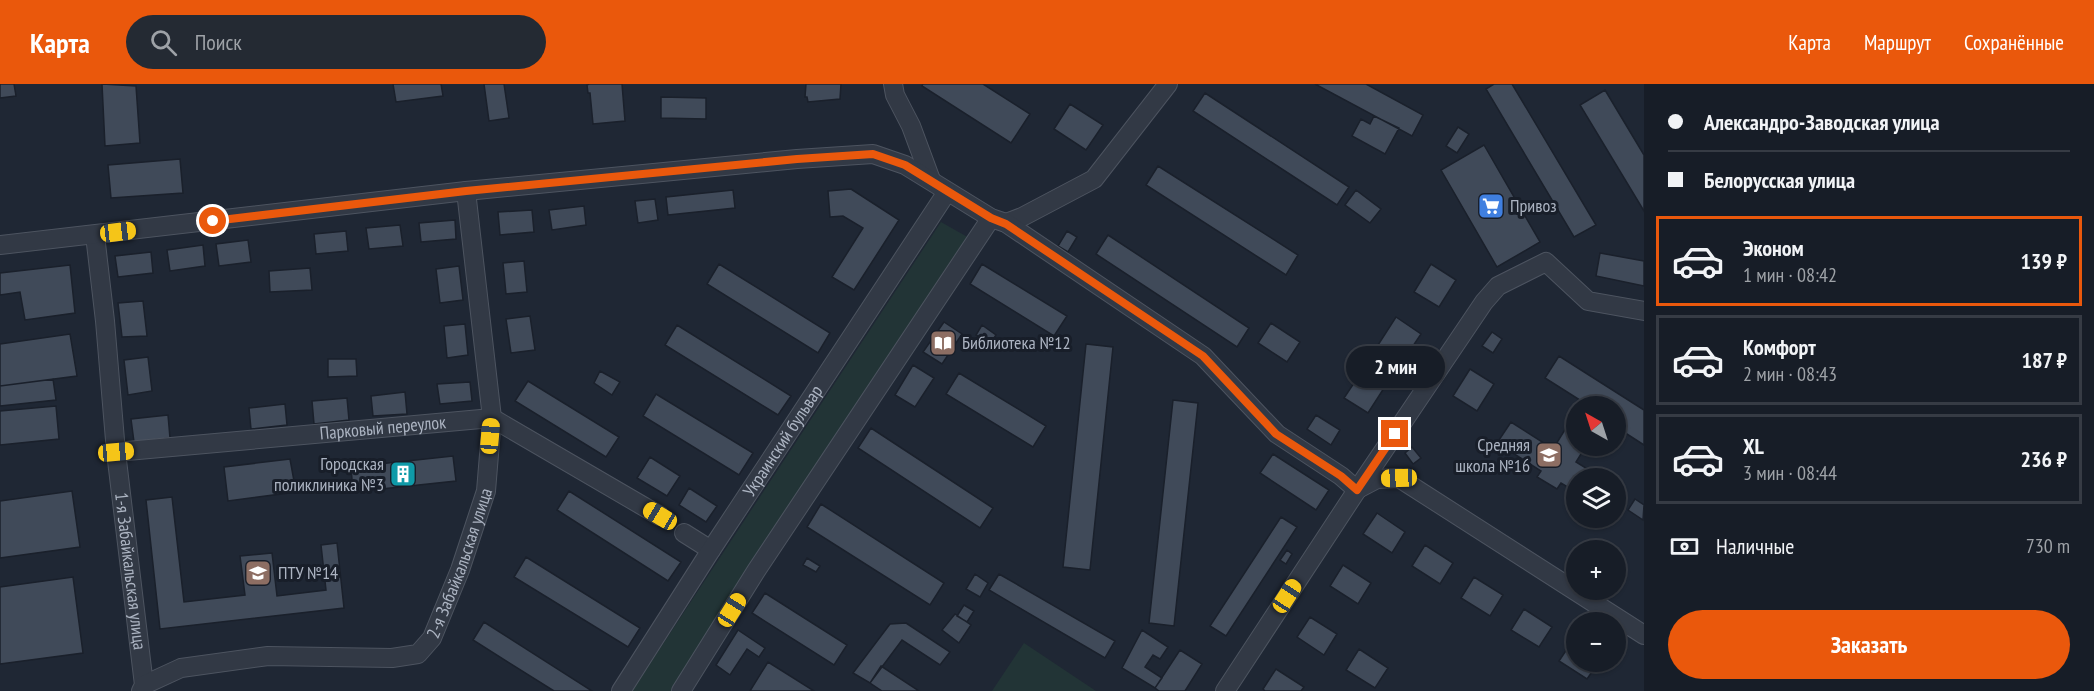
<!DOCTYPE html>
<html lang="ru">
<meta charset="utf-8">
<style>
body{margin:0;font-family:"PT Sans Narrow",sans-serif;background:#242a33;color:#f1f3f6;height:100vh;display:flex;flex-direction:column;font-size:22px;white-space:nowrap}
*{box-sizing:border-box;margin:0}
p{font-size:20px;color:#9ea2a7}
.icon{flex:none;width:33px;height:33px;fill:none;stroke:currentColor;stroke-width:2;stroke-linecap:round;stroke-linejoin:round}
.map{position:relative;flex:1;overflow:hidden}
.drawer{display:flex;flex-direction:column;background:#171d27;width:450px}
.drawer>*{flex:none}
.top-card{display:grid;align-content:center;height:132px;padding:0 24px;background:#171d27}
.needle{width:39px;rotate:321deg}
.fabs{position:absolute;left:1566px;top:312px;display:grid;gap:12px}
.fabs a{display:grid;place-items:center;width:60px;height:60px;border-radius:50%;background:#171d27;box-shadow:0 2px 4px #0004,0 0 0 2px #363b44;font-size:30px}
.end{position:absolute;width:27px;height:27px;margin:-14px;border:8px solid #ea580c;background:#fff;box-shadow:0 0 0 3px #fff}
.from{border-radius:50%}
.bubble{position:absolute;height:42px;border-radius:21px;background:#171d27;box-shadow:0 2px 4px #0004,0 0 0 2px #363b44;font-size:20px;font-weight:600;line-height:42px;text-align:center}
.car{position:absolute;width:18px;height:36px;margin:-18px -9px;border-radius:8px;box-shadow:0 0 4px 2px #0007;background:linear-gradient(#f5c518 24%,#345 0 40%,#f5c518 0 76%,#345 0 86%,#f5c518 0)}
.top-card b{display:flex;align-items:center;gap:21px;height:57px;font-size:22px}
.top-card b+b{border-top:2px solid #363b44}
.top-card i{width:15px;height:15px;background:#f1f3f6}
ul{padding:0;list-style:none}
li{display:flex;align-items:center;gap:18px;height:90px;margin:0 12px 9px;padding:0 12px;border:3px solid #363b44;border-radius:0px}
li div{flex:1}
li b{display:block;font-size:22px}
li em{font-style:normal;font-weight:600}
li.active{border-color:#ea580c}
li>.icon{width:54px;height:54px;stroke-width:1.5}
.pay{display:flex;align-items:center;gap:15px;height:66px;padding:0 24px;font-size:22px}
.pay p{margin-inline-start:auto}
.cta{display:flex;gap:12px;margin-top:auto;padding:12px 24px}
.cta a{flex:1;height:69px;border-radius:36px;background:#ea580c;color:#fff;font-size:24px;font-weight:600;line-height:69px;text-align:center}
header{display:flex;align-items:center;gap:36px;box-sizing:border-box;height:84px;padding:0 30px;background:#ea580c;color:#fff}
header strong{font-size:28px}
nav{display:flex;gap:33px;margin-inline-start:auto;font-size:21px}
.search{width:420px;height:54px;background:#242a33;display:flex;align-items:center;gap:15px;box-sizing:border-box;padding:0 21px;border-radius:33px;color:#9ea2a7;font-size:22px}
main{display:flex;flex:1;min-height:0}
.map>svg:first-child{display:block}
.green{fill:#223436}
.building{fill:#404a59;stroke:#1a202b;stroke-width:1.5}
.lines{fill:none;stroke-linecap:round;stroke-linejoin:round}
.minor-casing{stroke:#4d5460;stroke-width:20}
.minor{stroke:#323945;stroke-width:18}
.route{stroke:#ea580c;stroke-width:8}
.labels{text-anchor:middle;stroke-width:6;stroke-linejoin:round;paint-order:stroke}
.poi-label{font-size:18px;fill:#acb4c2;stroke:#181e29;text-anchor:start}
.street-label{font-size:18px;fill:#acb4c2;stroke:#181e29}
</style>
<header>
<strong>Карта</strong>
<div class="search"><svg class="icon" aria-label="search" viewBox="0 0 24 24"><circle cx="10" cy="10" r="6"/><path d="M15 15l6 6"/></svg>Поиск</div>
<nav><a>Карта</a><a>Маршрут</a><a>Сохранённые</a></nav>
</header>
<main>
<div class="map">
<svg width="1644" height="607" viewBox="0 0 1644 607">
<rect width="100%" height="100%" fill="#1f2734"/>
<path class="green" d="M941 138 971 155 673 607H632Z
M1024 559 1096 607H992Z"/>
<path class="building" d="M0 0H14L16 12 0 14Z
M102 0 136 2 140 59 105 62Z
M393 0H441L443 12 396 18Z
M484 0H504L509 34 489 37Z
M589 0H622L625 37 593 40 590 9H588L587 1Z
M806 0H841L840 15 808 18 807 13H805Z
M923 0H983L1030 30 1011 59 922 2Z
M1315 0H1366L1423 31 1412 52Z
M1494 0H1512L1596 141 1574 153 1486 5Z
M1605 6 1644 71V127L1580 21Z
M1205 9 1349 103 1337 121 1193 27Z
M661 13 706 14V35L661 34Z
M1070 20 1103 41 1086 66 1054 45Z
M1374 32 1399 44 1385 70 1352 52 1361 35 1370 40Z
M1458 43 1469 50 1457 69 1446 62Z
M1484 61 1540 158 1497 183 1441 86Z
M180 75 183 109 111 114 108 81Z
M1158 82 1298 171 1286 191 1146 101Z
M851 105 899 136 854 206 832 193 863 144 843 132 830 133 828 107Z
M733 106 735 124 668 131 666 113Z
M1356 106 1381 125 1370 139 1345 121Z
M655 115 658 136 638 139 635 117Z
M584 122 586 141 552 146 549 126Z
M532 126 534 148 500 151 498 128Z
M455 136 456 155 421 158 419 139Z
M400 141 403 162 369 165 366 144Z
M346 147 348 167 316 170 314 150Z
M1067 147 1077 153 1068 168 1058 162Z
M1108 151 1249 244 1237 263 1096 170Z
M248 156 251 178 219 182 216 160Z
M203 161 205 182 170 187 167 166Z
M151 168 153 189 118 193 115 172Z
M1600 169 1644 177V202L1596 192Z
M524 177 527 208 506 210 503 179Z
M719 180 830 249 818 269 707 200Z
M982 180 1067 232 1054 252 970 200Z
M1431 180 1456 196 1439 223 1414 208Z
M70 181 75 229 25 236 20 208 0 211V189Z
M459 182 463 216 440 219 436 185Z
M310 184 312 206 270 208 269 187Z
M143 217 147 252 122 253 118 219Z
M530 232 535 266 511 269 506 235Z
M1396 233 1421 250 1403 277 1378 261Z
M944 238 962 250 942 280 923 268Z
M1271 239 1300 258 1287 278 1258 259Z
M465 240 468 271 447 274 444 242Z
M677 241 791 312 778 331 665 261Z
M982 241 996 251 990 260 976 251Z
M1492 248 1502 255 1493 269 1482 262Z
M70 250 77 292 0 302V260Z
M1086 260 1113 263 1090 486 1063 483Z
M1559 272 1644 326V361L1616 343V322H1580L1583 318 1545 294Z
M148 273 152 307 128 311 124 276Z
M328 275H356L357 292 328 293Z
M913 281 934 294 915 323 895 311Z
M1470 285 1494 300 1477 327 1453 312Z
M600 287 620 298 612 311 594 299Z
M1362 287 1386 301 1368 329 1344 314Z
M959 289 1046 342 1033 363 946 310Z
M53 295 56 316 0 322V302Z
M528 297 619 353 606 373 515 317Z
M470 298 472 317 440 320 437 300Z
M405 308 407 330 373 332 371 312Z
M656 310 753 369 739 391 643 332Z
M347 314 349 336 314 340 312 317Z
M1173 316 1198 319 1174 542 1149 539Z
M285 320 287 341 251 345 249 324Z
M56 322 59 355 0 361V327Z
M1576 328V362H1586L1576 378 1602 394H1576V408L1561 399 1557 405 1537 393 1541 387 1497 359 1511 338 1553 365Z
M168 331 170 354 134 358 131 335Z
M1316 331 1340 346 1331 361 1307 345Z
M871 344 993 424 980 444 858 364Z
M1412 363 1421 374 1413 380 1405 369Z
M1273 370 1329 406 1316 426 1260 389Z
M453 372 456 397 353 408 351 383Z
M650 373 680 392 667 412 637 394Z
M290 375 296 408 228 417 224 383Z
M689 404 717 422 706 438 679 421Z
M72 407 80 463 0 474V417Z
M569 407 681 478 668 497 557 426Z
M172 413 184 518 245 511 240 472 272 469 277 512 326 506 321 461 337 459 344 524 160 545 146 416Z
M1635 415 1644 421 1643 436 1628 426Z
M821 420 944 499 930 521 807 443Z
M1377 429 1405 448 1392 469 1363 450Z
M1281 433 1297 443 1226 552 1210 542Z
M1425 461 1453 479 1440 500 1412 482Z
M1287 466 1292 470 1286 480 1280 476Z
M526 473 640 544 628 563 514 493Z
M807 474 820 482 816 488 803 481Z
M1343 481 1371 499 1358 520 1330 502Z
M975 490 988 499 980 513 966 505Z
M999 490 1115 557 1105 574 989 506Z
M73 493 83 569 0 580V503Z
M1474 493 1503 511 1490 532 1461 514Z
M765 509 847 561 834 581 752 529Z
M964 521 974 527 967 538 957 532Z
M1524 525 1552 543 1539 563 1511 546Z
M955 530 971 541 959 559 942 546Z
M1310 533 1337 550 1324 571 1297 553Z
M484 538 592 607H554L473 556Z
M906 539 950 568 940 581 902 556 870 599 853 589 890 540Z
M738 546 765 564 759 573 747 565 730 591 716 581Z
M1142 546 1168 563 1160 575 1153 571 1145 583 1162 594 1155 604 1122 584Z
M1573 556 1576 559V578H1599L1587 595 1559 577Z
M1359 565 1388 584 1375 604 1346 586Z
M1180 566 1202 580 1185 607H1159L1155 604Z
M768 578 814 607H750Z
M881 582 919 607H882L870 599Z
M1276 585 1304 603 1301 607H1265L1263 605Z"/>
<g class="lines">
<defs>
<g id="minor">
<path d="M893 0 895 11 911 42 931 96"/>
<path d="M1006 139 1022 133 1094 95 1168 0"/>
<path id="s1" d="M95 151 105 237 116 368 144 601 141 607"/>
<path d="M0 161 466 107 797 75 873 70 905 81 991 134 1006 139 1203 272 1277 350 1341 392 1357 406"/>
<path id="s2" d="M116 368 492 334 660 432"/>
<path d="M1358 405 1377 395 1399 394 1644 551"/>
<path d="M684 449 711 466"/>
<path id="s3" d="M144 601 181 584 268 572 392 574 418 570 432 554 460 486 486 407 492 334 466 107"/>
<path id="s4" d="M621 607 711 466 947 108"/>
<path d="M681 607 756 487 991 134"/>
<path d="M1225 607 1357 406 1484 218 1498 202 1546 178 1588 217 1644 227"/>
</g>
</defs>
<use href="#minor" class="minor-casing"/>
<use href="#minor" class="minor"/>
</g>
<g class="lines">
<path class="route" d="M213 137 466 107 797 75 873 70 905 81 991 134 1006 140 1203 272 1276 350 1341 392 1357 406 1395 350"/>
</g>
<defs>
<symbol id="supermarket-square" viewBox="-11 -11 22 22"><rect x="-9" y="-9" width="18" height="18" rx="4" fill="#3f7fe0" stroke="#181e29"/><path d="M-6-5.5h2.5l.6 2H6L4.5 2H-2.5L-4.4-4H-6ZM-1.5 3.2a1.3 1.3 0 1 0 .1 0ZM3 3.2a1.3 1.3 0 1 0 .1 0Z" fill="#fff"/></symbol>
<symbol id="library-square" viewBox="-11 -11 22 22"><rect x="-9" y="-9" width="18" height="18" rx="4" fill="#8d6e63" stroke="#181e29"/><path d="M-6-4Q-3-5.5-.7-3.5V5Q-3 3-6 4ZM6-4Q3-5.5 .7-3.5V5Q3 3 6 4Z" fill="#fff"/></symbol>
<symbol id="school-square" viewBox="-11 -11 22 22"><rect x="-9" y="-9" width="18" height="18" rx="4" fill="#8d6e63" stroke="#181e29"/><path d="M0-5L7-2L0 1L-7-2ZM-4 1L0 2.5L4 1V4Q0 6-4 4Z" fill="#fff"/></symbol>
<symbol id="building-square" viewBox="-11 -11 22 22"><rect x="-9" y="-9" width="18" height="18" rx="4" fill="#0f9aa8" stroke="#181e29"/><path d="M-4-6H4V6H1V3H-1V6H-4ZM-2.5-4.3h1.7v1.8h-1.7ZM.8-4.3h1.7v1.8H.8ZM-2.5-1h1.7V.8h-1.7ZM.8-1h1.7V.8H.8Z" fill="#fff"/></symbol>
<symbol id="university-square" viewBox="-11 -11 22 22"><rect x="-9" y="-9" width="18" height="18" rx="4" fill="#8d6e63" stroke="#181e29"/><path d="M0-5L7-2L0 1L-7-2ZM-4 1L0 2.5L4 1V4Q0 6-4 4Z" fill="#fff"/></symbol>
</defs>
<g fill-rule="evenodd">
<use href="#supermarket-square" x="1476" y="107" width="30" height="30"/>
<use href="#library-square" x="928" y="244" width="30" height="30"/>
<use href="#school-square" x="1534" y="356" width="30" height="30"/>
<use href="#building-square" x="388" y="375" width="30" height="30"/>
<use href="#university-square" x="243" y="474" width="30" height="30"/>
</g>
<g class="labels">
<g class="poi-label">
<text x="1510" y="128">Привоз</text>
<text x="962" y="265">Библиотека №12</text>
<text x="1530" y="367" text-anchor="end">Средняя<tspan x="1530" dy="21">школа №16</tspan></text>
<text x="384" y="386" text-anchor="end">Городская<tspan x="384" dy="21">поликлиника №3</tspan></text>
<text x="278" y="495">ПТУ №14</text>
</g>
<g class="street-label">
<text dy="6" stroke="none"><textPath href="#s2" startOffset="268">Парковый переулок</textPath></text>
<text dy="6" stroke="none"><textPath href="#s4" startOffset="298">Украинский бульвар</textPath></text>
<text dy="6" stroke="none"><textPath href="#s3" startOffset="380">2-я Забайкальская улица</textPath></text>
<text dy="6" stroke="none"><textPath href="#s1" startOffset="338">1-я Забайкальская улица</textPath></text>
</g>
</g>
</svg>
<div class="fabs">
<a><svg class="needle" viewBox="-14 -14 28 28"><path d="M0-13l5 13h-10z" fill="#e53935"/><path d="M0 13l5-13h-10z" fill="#9ea2a7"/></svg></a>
<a><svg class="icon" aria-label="layers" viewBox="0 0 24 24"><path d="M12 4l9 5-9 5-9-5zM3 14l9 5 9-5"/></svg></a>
<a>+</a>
<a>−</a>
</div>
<i class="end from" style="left:213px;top:137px"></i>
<i class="end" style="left:1395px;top:350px"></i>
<div class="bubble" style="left:1346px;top:262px;width:99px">2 мин</div>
<i class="car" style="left:118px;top:148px;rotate:83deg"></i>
<i class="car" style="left:490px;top:352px;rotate:5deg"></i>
<i class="car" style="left:116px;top:368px;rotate:85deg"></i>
<i class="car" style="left:1399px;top:394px;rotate:268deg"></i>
<i class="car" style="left:660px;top:432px;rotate:301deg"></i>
<i class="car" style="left:1287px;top:512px;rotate:33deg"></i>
<i class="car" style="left:732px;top:526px;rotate:32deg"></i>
</div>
<section class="drawer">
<div class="top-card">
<b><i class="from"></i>Александро-Заводская улица</b>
<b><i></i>Белорусская улица</b>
</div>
<ul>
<li class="active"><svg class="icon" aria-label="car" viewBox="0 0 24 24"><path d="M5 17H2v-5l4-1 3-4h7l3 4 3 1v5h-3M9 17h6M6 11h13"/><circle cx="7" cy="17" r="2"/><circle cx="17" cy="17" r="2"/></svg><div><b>Эконом</b><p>1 мин · 08:42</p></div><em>139 ₽</em></li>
<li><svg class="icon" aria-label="car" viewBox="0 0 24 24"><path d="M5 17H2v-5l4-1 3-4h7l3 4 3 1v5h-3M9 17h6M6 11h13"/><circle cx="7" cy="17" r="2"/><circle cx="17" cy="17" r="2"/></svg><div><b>Комфорт</b><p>2 мин · 08:43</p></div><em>187 ₽</em></li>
<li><svg class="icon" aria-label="car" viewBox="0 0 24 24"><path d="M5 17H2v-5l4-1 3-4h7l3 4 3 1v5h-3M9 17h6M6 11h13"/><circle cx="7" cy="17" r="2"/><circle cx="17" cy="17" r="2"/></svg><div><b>XL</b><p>3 мин · 08:44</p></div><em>236 ₽</em></li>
</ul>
<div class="pay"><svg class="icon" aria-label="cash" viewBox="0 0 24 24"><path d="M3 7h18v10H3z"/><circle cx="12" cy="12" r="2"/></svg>Наличные<p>730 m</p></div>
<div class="cta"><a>Заказать</a></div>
</section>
</main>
